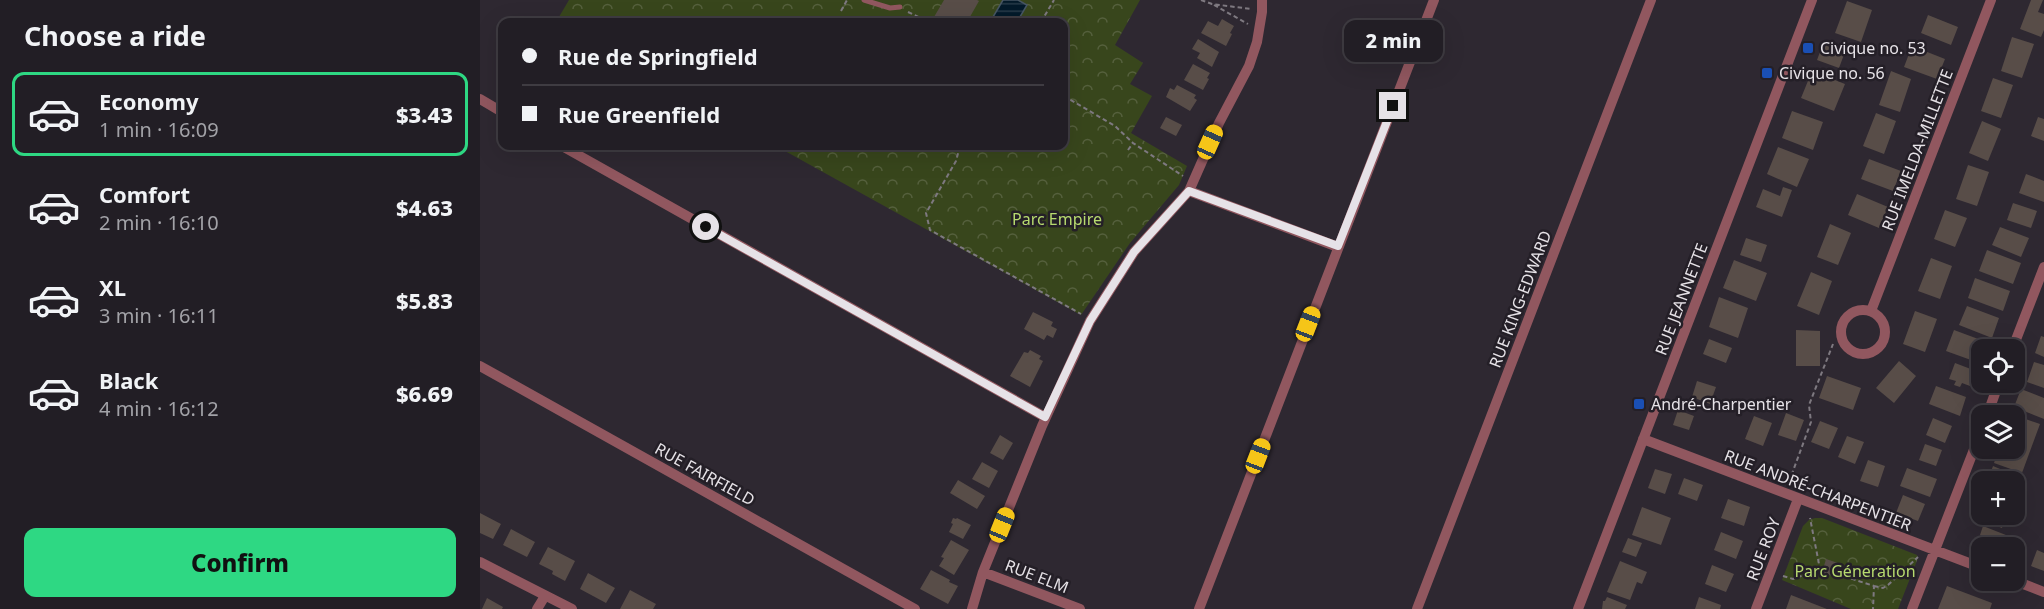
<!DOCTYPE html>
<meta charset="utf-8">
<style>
body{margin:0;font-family:"Noto Sans",sans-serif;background:#2e2b32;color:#f1f3f6;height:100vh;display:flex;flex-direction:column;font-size:22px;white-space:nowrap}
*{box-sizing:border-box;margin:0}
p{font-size:20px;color:#a2a2a7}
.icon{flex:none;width:33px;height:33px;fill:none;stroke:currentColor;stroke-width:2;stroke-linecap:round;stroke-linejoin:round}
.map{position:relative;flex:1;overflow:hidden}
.drawer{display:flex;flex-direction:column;background:#221e25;width:480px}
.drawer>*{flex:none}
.banner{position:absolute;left:18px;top:18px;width:570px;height:132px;border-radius:12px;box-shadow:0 6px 24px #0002,0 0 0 2px #3f3c42;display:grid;align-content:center;height:132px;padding:0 24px;background:#221e25}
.fabs{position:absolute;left:1491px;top:339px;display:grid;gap:12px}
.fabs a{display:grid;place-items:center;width:54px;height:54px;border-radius:12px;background:#221e25;box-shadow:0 6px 24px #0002,0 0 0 2px #3f3c42;font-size:30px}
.end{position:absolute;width:27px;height:27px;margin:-14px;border:8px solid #e6e2e7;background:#111;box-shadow:0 0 0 3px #111}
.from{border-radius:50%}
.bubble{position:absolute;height:42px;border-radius:12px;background:#221e25;box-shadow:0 6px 24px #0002,0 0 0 2px #3f3c42;font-size:20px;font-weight:800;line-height:42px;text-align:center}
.car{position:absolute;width:18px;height:36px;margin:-18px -9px;border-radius:8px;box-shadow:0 0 4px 2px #0007;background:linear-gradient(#f5c518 24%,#345 0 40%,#f5c518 0 76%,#345 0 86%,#f5c518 0)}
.banner b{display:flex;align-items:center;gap:21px;height:57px;font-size:22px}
.banner b+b{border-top:2px solid #3f3c42}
.banner i{width:15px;height:15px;background:#f1f3f6}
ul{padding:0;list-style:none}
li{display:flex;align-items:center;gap:18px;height:84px;margin:0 12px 9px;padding:0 12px;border:3px solid transparent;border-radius:12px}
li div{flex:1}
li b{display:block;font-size:22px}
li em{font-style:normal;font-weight:800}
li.on{border-color:#2ed883}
li>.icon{width:54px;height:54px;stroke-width:1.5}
h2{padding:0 24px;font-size:27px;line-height:72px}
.primary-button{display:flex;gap:12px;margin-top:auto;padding:12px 24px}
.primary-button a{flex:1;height:69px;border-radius:12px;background:#2ed883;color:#111;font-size:24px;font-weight:800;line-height:69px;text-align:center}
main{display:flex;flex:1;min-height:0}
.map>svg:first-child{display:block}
.park{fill:url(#park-crowns)}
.water{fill:url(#water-rules);stroke:#475663;stroke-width:1.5}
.building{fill:#584d48}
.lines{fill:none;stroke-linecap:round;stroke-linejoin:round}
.path{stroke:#7e7980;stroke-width:2;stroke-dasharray:4.5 3;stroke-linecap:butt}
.service{stroke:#91575f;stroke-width:5}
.minor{stroke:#91575f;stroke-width:10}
.route{stroke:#e6e2e7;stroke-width:8}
.transit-dot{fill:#1a4fb4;stroke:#241f27;stroke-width:2}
.labels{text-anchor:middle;stroke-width:5;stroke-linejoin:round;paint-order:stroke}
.poi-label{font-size:16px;fill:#e6e2e7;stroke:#241f27;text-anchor:start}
.street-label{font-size:16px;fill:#e6e2e7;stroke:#241f27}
.park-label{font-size:16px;fill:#b7da6f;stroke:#241f27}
</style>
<main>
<section class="drawer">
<h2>Choose a ride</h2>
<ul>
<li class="on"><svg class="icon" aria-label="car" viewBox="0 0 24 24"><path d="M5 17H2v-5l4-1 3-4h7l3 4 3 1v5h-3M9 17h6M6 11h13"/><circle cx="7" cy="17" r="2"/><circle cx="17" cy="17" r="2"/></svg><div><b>Economy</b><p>1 min · 16:09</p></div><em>$3.43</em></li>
<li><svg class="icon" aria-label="car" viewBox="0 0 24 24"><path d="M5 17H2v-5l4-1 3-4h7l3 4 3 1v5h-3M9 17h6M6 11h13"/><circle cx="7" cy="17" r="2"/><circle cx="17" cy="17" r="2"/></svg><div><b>Comfort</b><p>2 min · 16:10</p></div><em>$4.63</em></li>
<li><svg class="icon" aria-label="car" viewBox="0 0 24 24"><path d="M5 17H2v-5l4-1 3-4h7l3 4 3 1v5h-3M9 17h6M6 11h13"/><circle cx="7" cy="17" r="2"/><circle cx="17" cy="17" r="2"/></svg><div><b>XL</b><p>3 min · 16:11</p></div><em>$5.83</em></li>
<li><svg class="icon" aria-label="car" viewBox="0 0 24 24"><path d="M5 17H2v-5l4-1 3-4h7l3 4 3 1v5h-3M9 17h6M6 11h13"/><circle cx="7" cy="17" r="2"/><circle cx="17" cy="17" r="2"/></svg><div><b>Black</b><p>4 min · 16:12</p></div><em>$6.69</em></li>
</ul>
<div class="primary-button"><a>Confirm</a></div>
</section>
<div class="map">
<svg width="1564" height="609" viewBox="0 0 1564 609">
<defs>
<pattern id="park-crowns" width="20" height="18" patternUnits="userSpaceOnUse" patternTransform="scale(1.5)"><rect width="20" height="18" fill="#38461c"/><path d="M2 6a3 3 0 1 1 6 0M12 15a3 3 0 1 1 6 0" fill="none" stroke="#55603d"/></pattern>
<pattern id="water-rules" width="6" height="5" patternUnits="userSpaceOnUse" patternTransform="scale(1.5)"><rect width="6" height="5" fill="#031a2a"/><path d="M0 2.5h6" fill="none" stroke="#283b49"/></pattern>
</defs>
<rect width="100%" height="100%" fill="#2e2831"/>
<path class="park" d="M89 0H660L635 45 663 63 650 84 672 96 651 133 707 166 699 185 650 243 601 315 296 146H584V22H76Z
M1335 518H1342L1437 555 1438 558 1418 609H1371L1302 580 1323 526 1329 520Z"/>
<path class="water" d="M523 0H538L547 5 537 22H510Z"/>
<path class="building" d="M464 0H497L499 1 487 22H464L454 17Z
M1551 0H1563L1558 12 1564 14V30L1561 37 1540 29Z
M1367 1 1392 10 1381 42 1355 33Z
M1448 15 1478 27 1471 45 1441 33Z
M742 19 754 26 750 33 752 34 746 46 721 33 728 21 738 26Z
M1532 37 1554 44 1542 78 1521 71Z
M718 39 739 52 732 67 717 58 720 53 712 49Z
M1343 44 1365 52 1359 68 1337 60Z
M1432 46 1465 59 1457 79 1424 67Z
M713 64 730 73 727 78 729 79 723 90 704 80Z
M1332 71 1365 84 1354 111 1321 98Z
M1411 71 1431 79 1420 112 1399 105Z
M1513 78 1533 85 1521 118 1501 111Z
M697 85 716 95 714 98 717 100 710 111 686 97 690 88 694 90Z
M1312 111 1343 122 1333 150 1302 138Z
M1396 113 1416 121 1404 154 1383 146Z
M686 117 702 125 696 136 680 128Z
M1558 117 1564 119V141L1551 136Z
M1502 121 1521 129 1508 161 1489 153Z
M1298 147 1329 159 1317 187 1287 174Z
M1389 159 1421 171 1413 191 1381 179Z
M1488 165 1509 172 1497 206 1476 199Z
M1546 174 1564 181V202L1539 193Z
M1303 187 1312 190 1302 217 1276 207 1283 189 1300 196Z
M1377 194 1408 207 1399 228 1368 215Z
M1533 203 1557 211 1551 228 1527 220Z
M1465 210 1487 218 1475 247 1454 239Z
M1350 224 1371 233 1358 265 1337 257Z
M1520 227 1549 238 1541 257 1512 245Z
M1266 238 1287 245 1281 262 1260 255Z
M1507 250 1541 263 1533 284 1499 271Z
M1451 258 1472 266 1460 299 1438 291Z
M1254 260 1287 273 1276 301 1243 288Z
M1331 272 1352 281 1339 315 1317 306Z
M1495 278 1530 291 1523 311 1488 298Z
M1239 297 1268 308 1258 338 1229 327Z
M1487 306 1519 318 1512 338 1479 325Z
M1435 311 1457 319 1445 352 1423 344Z
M553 312 573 322 571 326 577 329 573 338 567 335 564 340 544 329Z
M1316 330 1340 331V366H1316Z
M1474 330 1509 343 1507 350H1502V364L1466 351Z
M1561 336 1564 337V357L1555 353Z
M1229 339 1252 348 1246 363 1223 354Z
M550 350 561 356 559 359 563 361 550 387 530 376 544 352 548 353Z
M1419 361 1436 376 1414 403 1396 388Z
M1554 362 1564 365V388L1547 382Z
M1475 363 1496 371 1490 386 1482 383 1480 387 1474 385 1476 381 1469 379Z
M1347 376 1381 388 1373 410 1339 398Z
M1217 381 1236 387 1230 404 1212 397Z
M1456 386 1486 397 1480 416 1449 404Z
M1541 389 1564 398V419L1534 407Z
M1198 410 1214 416 1209 430 1193 425Z
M1306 413 1324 420 1316 441 1298 435Z
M1534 415 1560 424 1542 473 1514 463 1519 448H1534Z
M1274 416 1292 423 1283 446 1265 439Z
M1453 418 1472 426 1465 443 1446 435Z
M1340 421 1358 428 1349 449 1331 442Z
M520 435 533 443 523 460 510 453Z
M1367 436 1384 442 1375 464 1358 457Z
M1445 444 1462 450 1456 466 1439 460Z
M1388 460 1405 466 1398 487 1380 481Z
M502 462 518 471 509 488 492 479Z
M1513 466 1532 474 1528 482H1507Z
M1427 468 1457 479 1450 497 1420 486Z
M1175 469 1192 474 1185 494 1168 488Z
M1204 478 1223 485 1217 501 1198 494Z
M478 480 505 496 497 509 470 493Z
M1423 495 1445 504 1438 521 1416 513Z
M1248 499 1270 507 1264 526 1241 518Z
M1501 504 1502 514H1527L1522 528 1496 518Z
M1162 507 1191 518 1181 545 1152 535Z
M0 513 21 524 13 539 0 533Z
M473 518 476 519 477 518 491 525 483 539 469 532 473 524 471 523Z
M1503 526 1531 537 1527 548H1509L1513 540 1500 535Z
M31 529 55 542 47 557 23 545Z
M1241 532 1263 541 1256 559 1234 550Z
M1148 538 1162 543 1156 557 1142 552Z
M471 540 489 550 474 575 459 566 464 558 461 557Z
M68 547 95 561 85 581 72 574 73 571 59 564Z
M1557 550 1564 553V571L1551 566Z
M1346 559 1361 564 1356 577 1342 573Z
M1140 561 1167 572 1162 584 1157 582 1150 600 1127 592Z
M1232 565 1254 574 1246 592 1225 584Z
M451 570 470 580 469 582 478 586 468 604 440 589Z
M108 573 135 588 126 603 100 589Z
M1467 586 1512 603 1510 609H1458Z
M150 590 176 604 173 609H140Z
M1311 595 1347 609H1306Z
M1127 597 1147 605 1145 609H1122L1123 601H1125Z
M1219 597 1241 605 1240 609H1215Z
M7 598 23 607 22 609H2Z"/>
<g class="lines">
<path class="path" d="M721 0 732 4 771 9
M734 5 768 24
M361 11 367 0
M428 12 449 22
M561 22 574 0
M584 96 635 126 653 143 703 176
M480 146 476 161 446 213 450 230 601 314
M648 150 653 143
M1309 482 1331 422 1329 405 1353 344
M1357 574 1394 586 1393 609
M1303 576 1313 579 1340 569 1330 518
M1394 586 1403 588 1408 585 1438 557"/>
<path class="service" d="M384 0 410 8 420 7"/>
<path class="minor" d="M0 99 22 112
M82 146 565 417
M709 191 858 247
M1361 332a22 22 0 1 1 44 0a22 22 0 1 1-44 0Z
M1391 311 1511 0
M1532 350 1564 267
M0 366 435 609
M1507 416 1519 382
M1163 439 1502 568
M0 562 92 609
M503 572 600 609
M1533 580 1564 592
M57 609 65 596
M492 609 503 572 562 426 610 321 654 252 709 191 739 123 769 66 777 42 782 12V0
M719 609 954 0
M937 609 1171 0
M1098 609 1332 0
M1276 609 1318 499
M1432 609 1502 429"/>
</g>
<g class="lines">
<path class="route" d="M226 227 565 417 610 321 654 252 709 191 858 246 913 106"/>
</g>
<g class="transit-dot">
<rect x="1322" y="42" width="12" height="12" rx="3"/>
<rect x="1281" y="67" width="12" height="12" rx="3"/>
<rect x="1153" y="398" width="12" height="12" rx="3"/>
</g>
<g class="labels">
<g class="poi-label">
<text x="1340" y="54">Civique no. 53</text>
<text x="1299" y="79">Civique no. 56</text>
<text x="1171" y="410">André-Charpentier</text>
</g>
<g class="street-label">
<text transform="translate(1437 150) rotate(-69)" y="6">RUE IMELDA-MILLETTE</text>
<text transform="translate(1040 299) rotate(-69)" y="6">RUE KING-EDWARD</text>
<text transform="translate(1201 299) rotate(-69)" y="6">RUE JEANNETTE</text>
<text transform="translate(225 474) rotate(29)" y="6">RUE FAIRFIELD</text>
<text transform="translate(1338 490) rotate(21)" y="6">RUE ANDRÉ-CHARPENTIER</text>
<text transform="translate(1283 549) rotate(-69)" y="6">RUE ROY</text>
<text transform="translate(557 576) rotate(21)" y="6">RUE ELM</text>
</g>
<g class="park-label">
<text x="577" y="225">Parc Empire</text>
<text x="1375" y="577">Parc Géneration</text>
</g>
</g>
</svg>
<div class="fabs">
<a><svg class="icon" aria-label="locate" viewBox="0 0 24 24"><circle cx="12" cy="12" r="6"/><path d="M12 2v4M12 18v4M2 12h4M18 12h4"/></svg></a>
<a><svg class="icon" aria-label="layers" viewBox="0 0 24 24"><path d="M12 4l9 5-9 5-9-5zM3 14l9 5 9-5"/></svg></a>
<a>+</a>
<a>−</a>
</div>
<i class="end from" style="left:226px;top:227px"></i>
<i class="end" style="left:913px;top:106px"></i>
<div class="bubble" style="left:864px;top:20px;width:99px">2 min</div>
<i class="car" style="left:730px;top:142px;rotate:24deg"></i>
<i class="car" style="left:828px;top:324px;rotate:21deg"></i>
<i class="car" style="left:778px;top:456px;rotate:21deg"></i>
<i class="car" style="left:522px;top:525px;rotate:22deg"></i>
<div class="banner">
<b><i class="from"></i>Rue de Springfield</b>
<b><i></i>Rue Greenfield</b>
</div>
</div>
</main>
